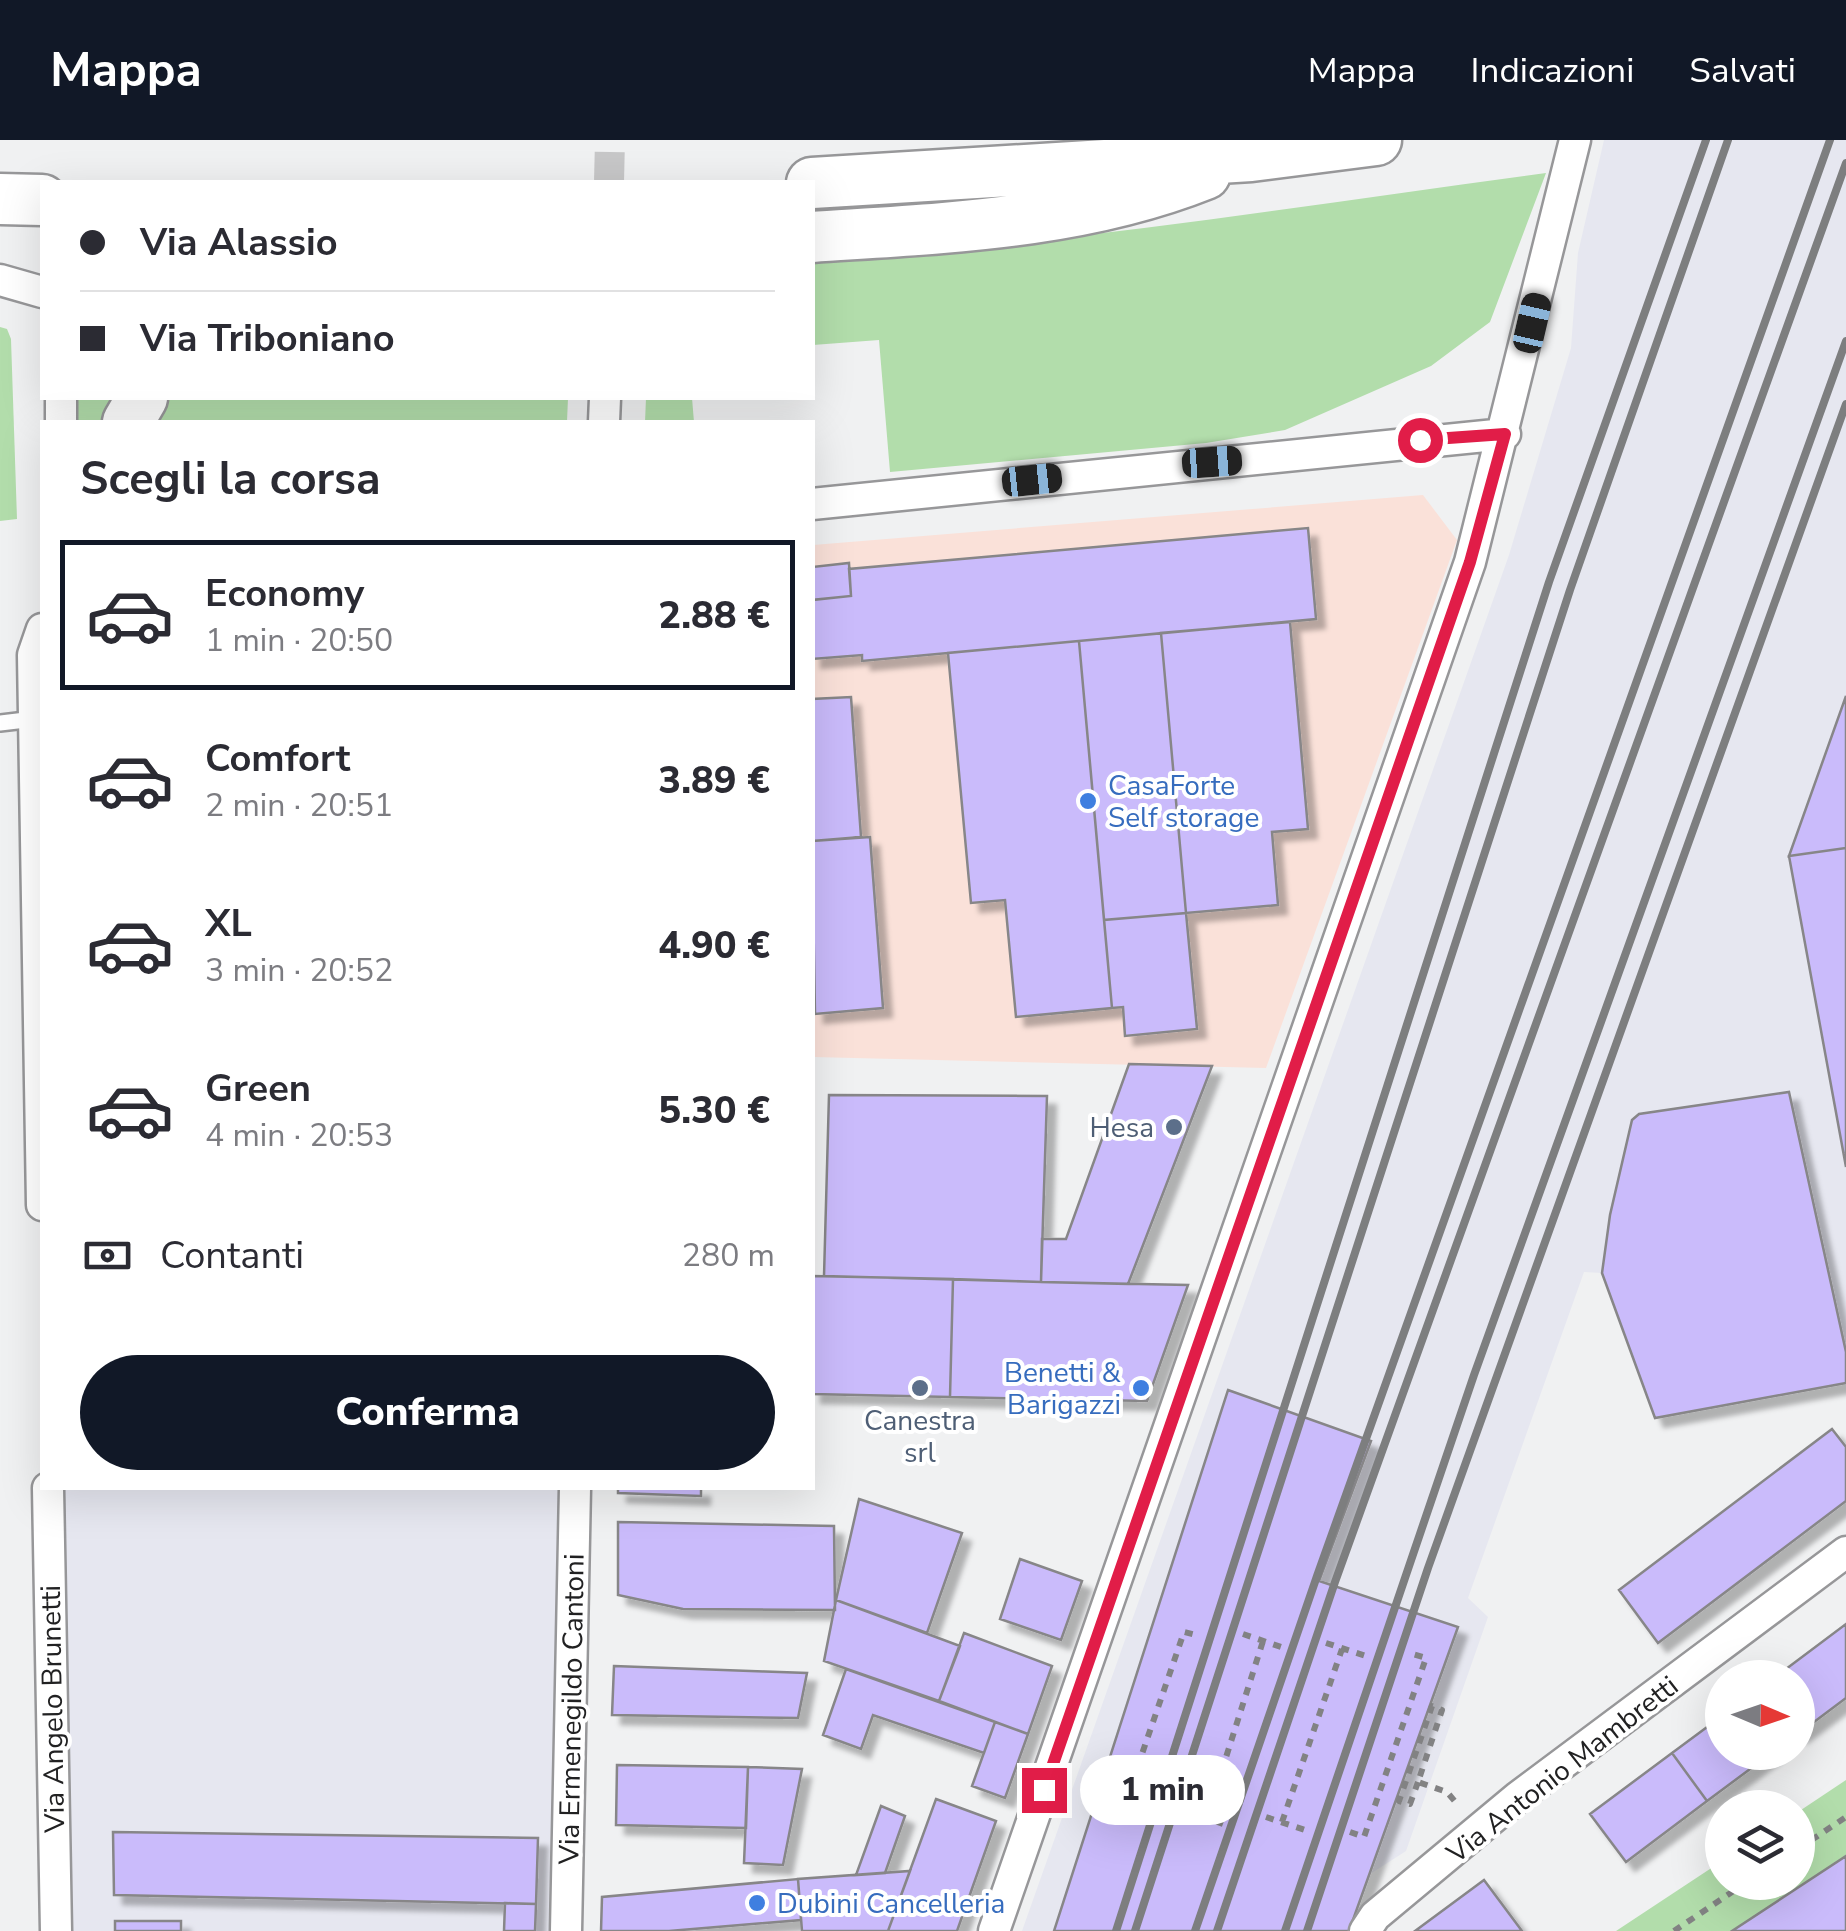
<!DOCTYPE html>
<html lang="it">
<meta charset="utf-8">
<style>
body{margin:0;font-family:"Nunito Sans",sans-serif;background:#f7f7f7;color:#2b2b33;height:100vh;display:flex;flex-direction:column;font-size:38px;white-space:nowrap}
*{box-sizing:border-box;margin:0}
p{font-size:32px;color:#7c7c81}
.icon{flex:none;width:55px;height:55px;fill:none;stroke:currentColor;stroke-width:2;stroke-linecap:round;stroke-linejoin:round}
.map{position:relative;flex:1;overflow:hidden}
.panel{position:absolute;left:40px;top:280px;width:775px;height:1070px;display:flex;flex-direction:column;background:#fff;border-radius:0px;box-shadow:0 10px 40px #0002}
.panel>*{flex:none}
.hud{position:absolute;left:40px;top:40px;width:775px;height:220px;border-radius:0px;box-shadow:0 10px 40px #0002;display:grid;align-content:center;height:220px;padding:0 40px;background:#fff}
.needle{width:65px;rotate:92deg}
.fabs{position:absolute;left:1705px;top:1520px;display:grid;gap:20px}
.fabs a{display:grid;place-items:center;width:110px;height:110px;border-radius:50%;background:#fff;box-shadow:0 10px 40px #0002;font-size:50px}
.end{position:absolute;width:45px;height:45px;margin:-22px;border:12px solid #e11d48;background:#fff;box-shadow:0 0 0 5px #fff}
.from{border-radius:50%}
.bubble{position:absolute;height:70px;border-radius:35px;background:#fff;box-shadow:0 10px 40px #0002;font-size:32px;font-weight:800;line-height:70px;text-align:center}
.car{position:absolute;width:30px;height:60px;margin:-30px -15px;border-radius:12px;box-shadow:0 0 8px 2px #0007;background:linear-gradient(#222 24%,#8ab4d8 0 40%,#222 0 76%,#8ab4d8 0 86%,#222 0)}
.hud b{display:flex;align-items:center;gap:35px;height:95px;font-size:38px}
.hud b+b{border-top:2px solid #e1e1e2}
.hud i{width:25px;height:25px;background:#2b2b33}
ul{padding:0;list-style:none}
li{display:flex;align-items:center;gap:30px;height:150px;margin:0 20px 15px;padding:0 20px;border:5px solid transparent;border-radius:0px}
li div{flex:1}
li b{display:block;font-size:38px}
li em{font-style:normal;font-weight:800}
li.active{border-color:#111827}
li>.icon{width:90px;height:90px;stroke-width:1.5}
h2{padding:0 40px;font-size:45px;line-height:120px}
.pay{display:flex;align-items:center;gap:25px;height:110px;padding:0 40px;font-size:38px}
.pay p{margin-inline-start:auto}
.primary-button{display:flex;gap:20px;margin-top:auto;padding:20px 40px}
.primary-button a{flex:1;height:115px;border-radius:60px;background:#111827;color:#fff;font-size:40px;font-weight:800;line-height:115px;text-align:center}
header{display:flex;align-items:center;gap:60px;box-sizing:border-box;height:140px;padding:0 50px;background:#111827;color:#fff}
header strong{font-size:48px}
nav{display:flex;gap:55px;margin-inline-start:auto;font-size:35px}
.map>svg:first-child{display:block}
.commercial{fill:#fae1d9}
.built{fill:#e6e7f0}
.green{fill:#b2ddab}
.building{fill:#cabbfb;stroke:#878688;stroke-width:2.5;filter:url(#shadow)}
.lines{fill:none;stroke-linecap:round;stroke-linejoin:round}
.minor-tunnel{stroke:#c7c7c8;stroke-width:30;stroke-dasharray:30 15;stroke-linecap:butt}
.service-casing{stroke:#979799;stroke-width:20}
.minor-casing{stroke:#979799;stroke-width:35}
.trunk-casing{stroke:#979799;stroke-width:55}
.path{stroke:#828283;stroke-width:6;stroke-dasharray:8 8;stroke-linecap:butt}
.service{stroke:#fff;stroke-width:15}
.minor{stroke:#fff;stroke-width:30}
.trunk{stroke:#fff;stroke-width:50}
.rail{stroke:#7d7e7f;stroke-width:8}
.route{stroke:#e11d48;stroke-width:12}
.shop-dot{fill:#3f7fe0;stroke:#fff;stroke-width:4}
.service-dot{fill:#5c6f8a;stroke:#fff;stroke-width:4}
.labels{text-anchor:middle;stroke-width:8;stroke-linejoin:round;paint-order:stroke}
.shop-label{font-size:28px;fill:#366cbe;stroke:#fff;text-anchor:start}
.service-label{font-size:28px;fill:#4e5e75;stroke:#fff;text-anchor:end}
.street-label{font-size:28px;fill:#212122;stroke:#fff}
</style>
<header>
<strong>Mappa</strong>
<nav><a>Mappa</a><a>Indicazioni</a><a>Salvati</a></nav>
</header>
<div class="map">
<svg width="1846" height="1791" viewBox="0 0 1846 1791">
<defs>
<filter id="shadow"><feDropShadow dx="9" dy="9" stdDeviation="2.5" flood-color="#0004"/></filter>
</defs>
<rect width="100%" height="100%" fill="#f0f1f2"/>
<path class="commercial" d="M1423 355 1457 400 1266 928 813 917V405Z"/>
<path class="built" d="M1604 0H1846V1243L1602 1133 1584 1132 1468 1458 1488 1477 1406 1711 1367 1736 1349 1791H1022L1509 415 1571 208 1578 113Z
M46 1348H575L566 1791H53Z"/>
<path class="green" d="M1546 33 1490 182 1431 226 1285 290 1206 303 890 332 879 200 813 205V121C1059 105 1301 66 1546 33Z
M0 187 7 189 11 199 17 379 0 381Z
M75 258H116L103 282H74Z
M169 258H568L567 282H154Z
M646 258H692L694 282H645Z
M1846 1640V1716L1732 1791H1616L1722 1721V1742H1798V1672Z"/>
<path class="building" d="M1308 388 1316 479 862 521V515L812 519V460L851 456 849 429Z
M849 423 851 456 812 460V427Z
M1290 482 1308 689 1272 692 1278 765 1186 773 1161 493Z
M1161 493 1186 773 1104 780 1079 501Z
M1079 501 1112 868 1016 877 1005 760 971 763 948 513Z
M1846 556V708L1789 716Z
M851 557 861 697 812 701V559Z
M870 697 883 868 815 874 812 701Z
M1846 708V1027L1789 716Z
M1186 773 1197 889 1125 896 1123 867 1112 868 1104 780Z
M1129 924 1212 926 1128 1144 1041 1142 1042 1099H1066Z
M1789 952 1846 1212V1243L1655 1278 1602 1133 1610 1075 1632 980 1639 974Z
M829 955 1047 956 1041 1142 824 1136Z
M812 1136 953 1139 950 1257 812 1254Z
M953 1139 1041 1142 1188 1145 1147 1261 950 1257Z
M1228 1250 1371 1301 1319 1441 1458 1487 1349 1791H1054Z
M1832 1289 1846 1307V1361L1658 1503 1619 1450Z
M618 1348H701V1356L618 1353Z
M859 1359 962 1393 927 1493 836 1460Z
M618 1382 834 1386 835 1470 683 1469 618 1455Z
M1020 1419 1082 1441 1061 1500 1000 1479Z
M836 1460 960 1506 939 1561 824 1521Z
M1846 1484V1558L1798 1594V1538H1774Z
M964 1493 1052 1526 1028 1594 939 1561Z
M614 1526 807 1533 798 1578 612 1575Z
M846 1529 995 1582 984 1613 873 1575 861 1609 823 1595Z
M1722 1576V1612H1773L1707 1661 1672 1613Z
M995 1582 1028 1594 1005 1658 972 1646Z
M1672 1613 1707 1661 1626 1722 1590 1674Z
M617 1625 748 1627 746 1688 616 1685Z
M748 1627 802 1629 783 1725 744 1723Z
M936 1659 996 1681 957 1791H888Z
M881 1666 905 1676 885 1733 856 1735Z
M113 1692 538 1698 536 1764 114 1755Z
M1846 1716V1791H1732Z
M910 1731 888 1791H802L798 1739Z
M798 1739 801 1780 669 1791H601L602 1757Z
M1484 1740 1522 1791H1415Z
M505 1763 536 1764 535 1791H504Z
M115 1781H181V1791H115Z"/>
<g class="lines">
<path class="minor-tunnel" d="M609 42 610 0"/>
<defs>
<path id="service" d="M0 583 34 579"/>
<path id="minor" d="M0 140 42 152
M61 258V282
M604 282 605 258
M812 364 1505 294
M42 489 33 515 42 1065
M48 1348 56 1791
M566 1791 575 1348
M994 1791 1470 422 1575 0
M1365 1791 1375 1776 1518 1657 1846 1412"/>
<path id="trunk" d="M812 43 1251 16 1376 0
M0 59 42 60
M812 97C945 88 1080 84 1205 34
M128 282 142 258"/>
</defs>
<use href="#service" class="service-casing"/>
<use href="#minor" class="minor-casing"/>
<use href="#trunk" class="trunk-casing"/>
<path class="path" d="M1243 1494 1284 1508
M1326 1503 1366 1516
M1418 1642 1410 1664 1399 1661 1432 1566 1442 1570 1418 1642 1447 1652 1458 1665
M1187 1670 1223 1684
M1142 1675 1123 1669 1184 1492 1200 1496
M1207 1677 1263 1501
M1266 1677 1308 1691
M1282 1682 1342 1509
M1350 1692 1364 1697 1426 1518 1409 1513
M1798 1709 1846 1677
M1674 1791 1747 1742"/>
<use href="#service" class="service"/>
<use href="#minor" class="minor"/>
<use href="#trunk" class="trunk"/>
<path class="rail" d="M1116 1791 1549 442 1706 0
M1135 1791 1570 450 1728 0
M1195 1791 1317 1436 1830 0
M1217 1791 1335 1442 1846 23
M1285 1791 1474 1235 1846 201
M1307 1791 1428 1428 1846 264"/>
</g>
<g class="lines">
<path class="route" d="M1044 1650 1470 422 1505 294 1420 300"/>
</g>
<g class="shop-dot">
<circle cx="1088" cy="661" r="10"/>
<circle cx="1141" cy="1248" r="10"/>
<circle cx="757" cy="1763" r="10"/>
</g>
<g class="service-dot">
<circle cx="1174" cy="987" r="10"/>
<circle cx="920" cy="1248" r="10"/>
</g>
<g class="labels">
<g class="shop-label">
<text x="1108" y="655">CasaForte<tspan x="1108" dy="32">Self storage</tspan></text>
<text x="1121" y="1242" text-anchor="end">Benetti &amp;<tspan x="1121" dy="32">Barigazzi</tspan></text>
<text x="777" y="1773">Dubini Cancelleria</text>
</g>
<g class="service-label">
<text x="1154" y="997">Hesa</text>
<text x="920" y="1290" text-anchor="middle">Canestra<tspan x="920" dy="32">srl</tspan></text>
</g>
<g class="street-label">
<text transform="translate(52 1569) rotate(-91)" y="10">Via Angelo Brunetti</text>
<text transform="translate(571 1569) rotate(-89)" y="10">Via Ermenegildo Cantoni</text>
<text transform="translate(1562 1629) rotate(-38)" y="10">Via Antonio Mambretti</text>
</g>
</g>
</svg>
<div class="fabs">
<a><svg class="needle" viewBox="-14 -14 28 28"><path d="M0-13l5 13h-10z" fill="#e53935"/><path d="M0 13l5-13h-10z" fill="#7c7c81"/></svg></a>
<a><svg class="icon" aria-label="layers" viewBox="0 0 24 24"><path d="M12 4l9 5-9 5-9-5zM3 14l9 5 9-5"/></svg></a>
</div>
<i class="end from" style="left:1420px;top:300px"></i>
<i class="end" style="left:1044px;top:1650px"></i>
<div class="bubble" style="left:1080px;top:1615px;width:165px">1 min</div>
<i class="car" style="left:1532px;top:183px;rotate:13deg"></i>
<i class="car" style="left:1212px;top:322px;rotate:86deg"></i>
<i class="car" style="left:1032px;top:340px;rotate:84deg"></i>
<div class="hud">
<b><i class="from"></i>Via Alassio</b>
<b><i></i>Via Triboniano</b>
</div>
<section class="panel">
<h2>Scegli la corsa</h2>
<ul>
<li class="active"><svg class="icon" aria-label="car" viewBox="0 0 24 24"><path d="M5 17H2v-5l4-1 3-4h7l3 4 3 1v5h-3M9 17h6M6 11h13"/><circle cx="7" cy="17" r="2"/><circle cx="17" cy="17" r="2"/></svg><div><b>Economy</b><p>1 min · 20:50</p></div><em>2.88 €</em></li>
<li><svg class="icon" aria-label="car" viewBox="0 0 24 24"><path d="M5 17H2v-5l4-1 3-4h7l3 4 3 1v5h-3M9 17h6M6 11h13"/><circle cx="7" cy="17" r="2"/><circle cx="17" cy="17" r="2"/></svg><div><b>Comfort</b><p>2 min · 20:51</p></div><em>3.89 €</em></li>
<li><svg class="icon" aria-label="car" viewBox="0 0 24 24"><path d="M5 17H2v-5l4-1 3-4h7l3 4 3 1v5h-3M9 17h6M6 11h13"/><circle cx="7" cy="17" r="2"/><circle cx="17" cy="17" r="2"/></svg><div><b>XL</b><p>3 min · 20:52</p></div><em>4.90 €</em></li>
<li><svg class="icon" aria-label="car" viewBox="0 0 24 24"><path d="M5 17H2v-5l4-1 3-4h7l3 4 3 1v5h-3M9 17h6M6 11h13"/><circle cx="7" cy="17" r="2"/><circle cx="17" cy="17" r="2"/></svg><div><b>Green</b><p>4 min · 20:53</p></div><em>5.30 €</em></li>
</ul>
<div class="pay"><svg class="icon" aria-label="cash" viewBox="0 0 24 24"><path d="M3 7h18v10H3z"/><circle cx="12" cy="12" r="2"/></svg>Contanti<p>280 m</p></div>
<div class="primary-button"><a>Conferma</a></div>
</section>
</div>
